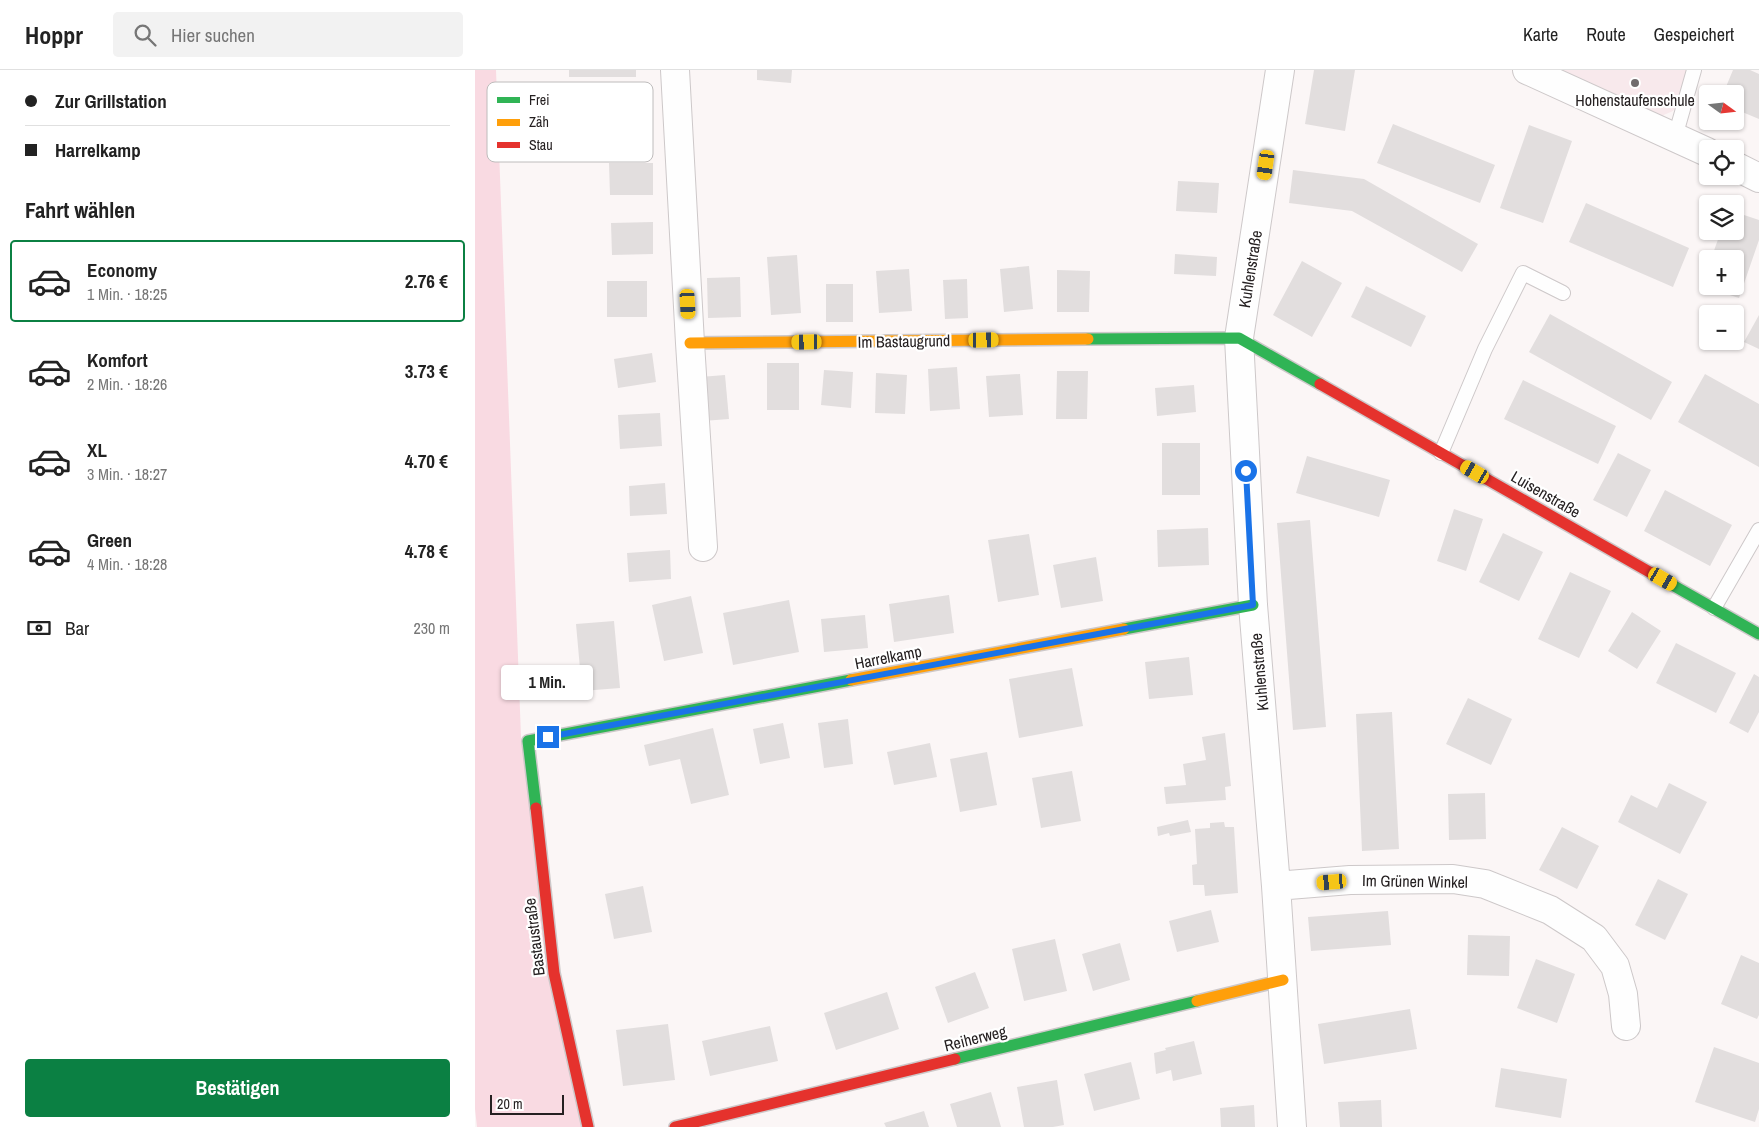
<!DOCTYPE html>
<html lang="de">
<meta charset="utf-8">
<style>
body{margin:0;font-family:"Archivo Narrow",sans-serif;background:#f2f2f2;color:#222;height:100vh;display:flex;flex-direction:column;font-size:19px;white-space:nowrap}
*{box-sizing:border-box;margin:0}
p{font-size:16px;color:#767676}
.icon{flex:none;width:28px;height:28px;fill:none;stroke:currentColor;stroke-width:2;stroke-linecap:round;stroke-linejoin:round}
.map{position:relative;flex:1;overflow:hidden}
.details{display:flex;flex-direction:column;background:#fff;width:475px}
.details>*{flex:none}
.top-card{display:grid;align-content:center;height:110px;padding:0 25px;background:#fff}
.needle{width:32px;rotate:105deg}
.buttons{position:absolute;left:1224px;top:15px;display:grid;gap:10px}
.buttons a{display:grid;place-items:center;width:45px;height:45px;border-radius:5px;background:#fff;box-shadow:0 1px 4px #0004;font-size:25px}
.scale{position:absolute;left:15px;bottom:12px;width:74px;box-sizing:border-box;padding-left:5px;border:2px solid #252021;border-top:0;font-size:14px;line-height:18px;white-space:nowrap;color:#252021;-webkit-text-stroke:4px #fff;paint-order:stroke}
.end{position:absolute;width:22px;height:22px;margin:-11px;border:6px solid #1a73e8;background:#fff;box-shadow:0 0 0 2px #fff}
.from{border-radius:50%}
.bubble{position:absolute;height:35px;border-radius:5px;background:#fff;box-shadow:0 1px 4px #0004;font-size:16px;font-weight:700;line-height:35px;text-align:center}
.car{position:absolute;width:15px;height:30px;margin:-15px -8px;border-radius:6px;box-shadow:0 0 4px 1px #0007;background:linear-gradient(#f5c518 24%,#345 0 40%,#f5c518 0 76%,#345 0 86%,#f5c518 0)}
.top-card b{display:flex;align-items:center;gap:18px;height:48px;font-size:19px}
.top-card b+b{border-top:1px solid #e0e0e0}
.top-card i{width:12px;height:12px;background:#222}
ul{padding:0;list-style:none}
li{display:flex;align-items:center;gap:15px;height:82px;margin:0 10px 8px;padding:0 15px;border:2px solid transparent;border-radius:5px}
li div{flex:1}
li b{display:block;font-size:19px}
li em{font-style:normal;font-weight:700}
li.on{border-color:#0b8043}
li>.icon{width:45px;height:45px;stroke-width:1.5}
h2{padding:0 25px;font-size:22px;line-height:60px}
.pay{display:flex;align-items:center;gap:12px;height:55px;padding:0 25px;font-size:19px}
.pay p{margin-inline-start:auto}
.cta{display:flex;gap:10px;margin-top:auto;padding:10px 25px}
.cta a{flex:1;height:58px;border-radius:5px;background:#0b8043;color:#fff;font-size:20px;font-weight:700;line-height:58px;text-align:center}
header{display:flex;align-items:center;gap:30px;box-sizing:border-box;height:70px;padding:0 25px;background:#fff;border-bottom:1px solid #e0e0e0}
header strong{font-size:24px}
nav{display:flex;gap:28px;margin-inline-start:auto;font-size:18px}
.search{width:350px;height:45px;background:#f2f2f2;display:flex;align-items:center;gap:12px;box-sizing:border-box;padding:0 18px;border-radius:5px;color:#767676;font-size:19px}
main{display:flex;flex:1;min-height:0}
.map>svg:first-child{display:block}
.built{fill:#f8e9ec}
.green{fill:#f9dae2}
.building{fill:#e2dede}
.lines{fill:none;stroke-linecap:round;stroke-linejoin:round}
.lane-casing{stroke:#cdc8c9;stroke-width:16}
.street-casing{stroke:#cdc8c9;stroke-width:30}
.fast-casing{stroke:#cdc8c9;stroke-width:14}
.slow-casing{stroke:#cdc8c9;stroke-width:14}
.jam-casing{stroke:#cdc8c9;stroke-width:14}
.lane{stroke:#fefefe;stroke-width:14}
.street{stroke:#fefefe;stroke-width:28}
.fast{stroke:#30b455;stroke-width:11}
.slow{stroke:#ff9f0a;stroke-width:11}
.jam{stroke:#e5322d;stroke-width:11}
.route{stroke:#1a73e8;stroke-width:6}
.poi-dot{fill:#706b6c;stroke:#fff;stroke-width:2}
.labels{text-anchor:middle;stroke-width:4.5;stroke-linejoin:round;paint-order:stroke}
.poi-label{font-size:16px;fill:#252021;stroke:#fff}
.street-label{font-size:16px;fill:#252021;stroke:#fff}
.key{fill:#fff;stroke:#bebcbc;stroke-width:1}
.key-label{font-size:14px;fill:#252021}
</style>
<header>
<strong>Hoppr</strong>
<div class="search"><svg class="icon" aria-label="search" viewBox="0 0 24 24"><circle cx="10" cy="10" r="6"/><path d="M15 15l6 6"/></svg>Hier suchen</div>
<nav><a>Karte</a><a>Route</a><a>Gespeichert</a></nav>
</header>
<main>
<section class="details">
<div class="top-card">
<b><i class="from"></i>Zur Grillstation</b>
<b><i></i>Harrelkamp</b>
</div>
<h2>Fahrt wählen</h2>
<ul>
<li class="on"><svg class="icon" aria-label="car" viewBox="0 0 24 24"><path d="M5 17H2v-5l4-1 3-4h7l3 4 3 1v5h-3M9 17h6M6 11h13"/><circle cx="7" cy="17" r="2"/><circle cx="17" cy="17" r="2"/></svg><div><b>Economy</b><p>1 Min. · 18:25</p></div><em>2.76 €</em></li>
<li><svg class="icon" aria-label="car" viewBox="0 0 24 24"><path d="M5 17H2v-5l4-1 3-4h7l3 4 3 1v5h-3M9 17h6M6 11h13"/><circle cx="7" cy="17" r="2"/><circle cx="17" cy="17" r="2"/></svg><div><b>Komfort</b><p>2 Min. · 18:26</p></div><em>3.73 €</em></li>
<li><svg class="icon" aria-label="car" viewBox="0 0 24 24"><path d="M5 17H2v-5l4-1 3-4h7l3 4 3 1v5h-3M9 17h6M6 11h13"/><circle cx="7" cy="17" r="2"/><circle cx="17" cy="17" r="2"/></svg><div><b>XL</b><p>3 Min. · 18:27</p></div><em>4.70 €</em></li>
<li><svg class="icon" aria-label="car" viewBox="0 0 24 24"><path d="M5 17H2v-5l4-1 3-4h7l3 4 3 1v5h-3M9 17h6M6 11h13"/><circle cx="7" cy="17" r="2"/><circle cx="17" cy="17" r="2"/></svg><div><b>Green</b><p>4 Min. · 18:28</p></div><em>4.78 €</em></li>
</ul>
<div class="pay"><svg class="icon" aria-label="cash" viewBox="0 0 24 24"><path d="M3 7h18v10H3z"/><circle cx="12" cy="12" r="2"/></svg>Bar<p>230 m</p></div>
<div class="cta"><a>Bestätigen</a></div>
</section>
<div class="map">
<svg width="1284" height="1057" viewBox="0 0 1284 1057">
<rect width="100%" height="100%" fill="#fbf6f6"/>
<path class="built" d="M1081 0H1215L1208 26 1198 41 1184 47Z"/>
<path class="green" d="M0 0H21L46 667 106 1057H2L0 1039Z"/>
<path class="building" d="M94 0H161V7H94Z
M282 0H317L316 13 282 10Z
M839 0H880L870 61 830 54Z
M1258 0H1275L1284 4V49L1260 39V24H1248Z
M918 54 1020 95 1005 133 902 93Z
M1054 55 1097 71 1068 153 1025 138Z
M134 93H178V125H135Z
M818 100 889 109 1003 174 987 202 877 141 814 133Z
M703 111 744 113 742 143 701 141Z
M1111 133 1214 178 1198 217 1094 172Z
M1260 142 1284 150V170L1264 228 1227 216 1232 201V216H1260V189H1236L1246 161H1260Z
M178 152V184L137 185 136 153Z
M700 184 742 187 741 206 699 204Z
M322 185 326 243 296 245 292 187Z
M827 191 867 213 837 267 798 245Z
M554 196 558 239 529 242 525 199Z
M434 199 437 241 404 243 401 201Z
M582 200 615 201 614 242H582Z
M265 207 266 247 233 248 232 208Z
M492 209 493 248 470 249 468 210Z
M132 211H172V247H132Z
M351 214H378V252H351Z
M891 216 951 246 936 277 876 247Z
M1075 244 1197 312 1176 350 1054 282Z
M1284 245V279L1269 272Z
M177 283 181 312 143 318 139 289Z
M292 293H324V340H292Z
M482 297 485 339 455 341 453 299Z
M349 300 378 302 376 338 346 335Z
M582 301H613L612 349H581Z
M401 303 432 305 430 344 400 343Z
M545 304 548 345 514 347 511 306Z
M1230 304 1284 334V397L1203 352Z
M250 305 254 349 228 351 225 307Z
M1048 310 1141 356 1123 394 1029 349Z
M719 315 721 342 682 346 680 318Z
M185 343 187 376 145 379 143 345Z
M687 373H725V425H687Z
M1143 383 1176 400 1152 447 1118 430Z
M832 386 915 410 904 447 821 423Z
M190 413 192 444 155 446 154 416Z
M1190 420 1257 455 1235 496 1169 461Z
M979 439 1008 449 991 501 962 491Z
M835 450 851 657 818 660 802 453Z
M733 458 734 495 683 497 682 460Z
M1028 463 1068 482 1044 531 1004 512Z
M554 464 564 525 523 532 513 470Z
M195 480 196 509 154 512 152 483Z
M621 487 628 531 586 538 578 495Z
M1095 502 1136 521 1104 588 1063 569Z
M474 525 479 563 419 572 414 534Z
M216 526 228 583 189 591 177 535Z
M314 530 324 582 258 595 248 543Z
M1157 542 1186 561 1162 599 1133 581Z
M390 545 393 578 349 582 346 549Z
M139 551 145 618 107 621 101 554Z
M1201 573 1261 603 1241 643 1181 613Z
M714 587 718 625 674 629 670 592Z
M597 598 608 656 544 668 534 609Z
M1279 604 1284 607V642L1273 663 1254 653Z
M993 628 1037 649 1016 695 971 674Z
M917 642 924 779 887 781 881 644Z
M373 649 378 694 349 698 343 653Z
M308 653 315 688 285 694 278 659Z
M238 658 254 725 216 734 205 689 174 696 169 675Z
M750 663 756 716 750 717 751 730 691 734 689 717 711 715 708 694 731 690 727 667Z
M455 673 462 707 419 715 412 682Z
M512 682 522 735 485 742 475 689Z
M597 701 606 751 566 758 557 708Z
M1194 713 1232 732 1205 784 1143 752 1156 725 1182 738Z
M1010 723 1011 769 974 770 973 724Z
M713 750 716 762 695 766 694 763 683 766 682 757Z
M749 752 750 757H759L763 823 730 826 729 815H718L717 795 722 794 720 759 735 758V753Z
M1087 757 1124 776 1102 819 1064 800Z
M1183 809 1213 824 1190 870 1160 855Z
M168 816 177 862 139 869 130 824Z
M736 840 744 872 702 882 694 851Z
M913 841 916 875 836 881 833 847Z
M993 865 1035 866 1034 906 992 905Z
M580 869 592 921 549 931 537 879Z
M645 873 655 910 618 921 607 884Z
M1266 885 1284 893V945L1282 949 1246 934Z
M1061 889 1100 904 1082 953 1042 938Z
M500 902 514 938 473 953 460 917Z
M412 922 424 959 361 980 349 943Z
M935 939 942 979 849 994 843 954Z
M193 954 200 1010 148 1016 141 960Z
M295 956 303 991 235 1006 227 971Z
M719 971 727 1004 698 1011 696 1000 681 1004 679 983 691 980 690 978Z
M1239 977 1284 993V1039L1280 1052 1220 1032Z
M656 992 665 1029 619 1041 609 1004Z
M1026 998 1092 1009 1086 1048 1020 1037Z
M582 1010 589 1055 578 1057H549L542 1017Z
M516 1022 526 1057H482L475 1034Z
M906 1030 907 1057H865L863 1032Z
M779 1035 780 1057H746L745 1038Z
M449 1041 454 1057H411L409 1053Z"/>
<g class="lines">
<defs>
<path id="lane" d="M1200 67 1219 0
M966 383 1010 279 1048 203 1088 223
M1239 538 1284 460"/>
<path id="street" d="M200 0 215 273 228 477
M805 0 764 268 778 535 801 816 817 1057
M1052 0 1232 82
M1260 96 1284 108
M801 816 875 810 978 809 1010 814 1075 840 1119 868 1140 896 1148 924 1151 956"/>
<path id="fast" d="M613 269 764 268 845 314
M1178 504 1284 564
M649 559 778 535
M61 738 53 671 376 610
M480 989 722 931"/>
<path id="slow" d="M215 273 613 269
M376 610 649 559
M722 931 808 910"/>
<path id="jam" d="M845 314 1178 504
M61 738 79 903 113 1057
M200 1057 480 989"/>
</defs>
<use href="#lane" class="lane-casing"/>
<use href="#street" class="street-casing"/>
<use href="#fast" class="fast-casing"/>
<use href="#slow" class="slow-casing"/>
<use href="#jam" class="jam-casing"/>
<use href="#lane" class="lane"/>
<use href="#street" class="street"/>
<use href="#fast" class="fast"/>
<use href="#slow" class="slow"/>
<use href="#jam" class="jam"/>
</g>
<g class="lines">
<path class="route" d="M73 667 778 535 771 401"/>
</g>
<circle class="poi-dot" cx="1160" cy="13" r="5"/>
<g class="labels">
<g class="poi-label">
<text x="1160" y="36">Hohenstaufenschule</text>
</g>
<g class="street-label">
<text transform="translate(775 199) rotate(-81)" y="6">Kuhlenstraße</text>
<text transform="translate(429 271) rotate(-1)" y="6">Im Bastaugrund</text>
<text transform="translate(1071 424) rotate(30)" y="6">Luisenstraße</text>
<text transform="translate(413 587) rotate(-11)" y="6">Harrelkamp</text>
<text transform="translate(784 602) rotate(-95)" y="6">Kuhlenstraße</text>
<text transform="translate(940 811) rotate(1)" y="6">Im Grünen Winkel</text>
<text transform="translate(59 867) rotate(-97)" y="6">Bastaustraße</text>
<text transform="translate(500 968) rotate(-14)" y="6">Reiherweg</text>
</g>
</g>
<rect x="12" y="12" width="166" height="80" rx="8" class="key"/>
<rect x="22" y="27" width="23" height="6" fill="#30b455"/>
<rect x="22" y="49" width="23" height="7" fill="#ff9f0a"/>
<rect x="22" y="72" width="23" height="6" fill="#e5322d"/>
<g class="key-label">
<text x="54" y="35">Frei</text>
<text x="54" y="57">Zäh</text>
<text x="54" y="80">Stau</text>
</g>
</svg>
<div class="buttons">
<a><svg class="needle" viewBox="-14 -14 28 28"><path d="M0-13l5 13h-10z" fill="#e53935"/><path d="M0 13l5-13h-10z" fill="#767676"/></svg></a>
<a><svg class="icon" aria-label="locate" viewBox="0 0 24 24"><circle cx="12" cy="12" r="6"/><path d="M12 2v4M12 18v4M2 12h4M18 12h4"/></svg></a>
<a><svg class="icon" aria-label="layers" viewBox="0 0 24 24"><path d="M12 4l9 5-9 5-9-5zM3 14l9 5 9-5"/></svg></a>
<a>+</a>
<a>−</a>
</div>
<div class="scale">20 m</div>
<i class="end from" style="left:771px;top:401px"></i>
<i class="end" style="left:73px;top:667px"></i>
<div class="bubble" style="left:26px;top:595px;width:92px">1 Min.</div>
<i class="car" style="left:791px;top:95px;rotate:188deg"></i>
<i class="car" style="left:213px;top:234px;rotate:177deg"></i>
<i class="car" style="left:509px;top:270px;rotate:89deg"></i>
<i class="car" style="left:332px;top:272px;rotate:269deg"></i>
<i class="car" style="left:1000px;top:402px;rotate:300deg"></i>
<i class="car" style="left:1188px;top:509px;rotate:120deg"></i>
<i class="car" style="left:857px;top:812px;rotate:265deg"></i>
</div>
</main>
